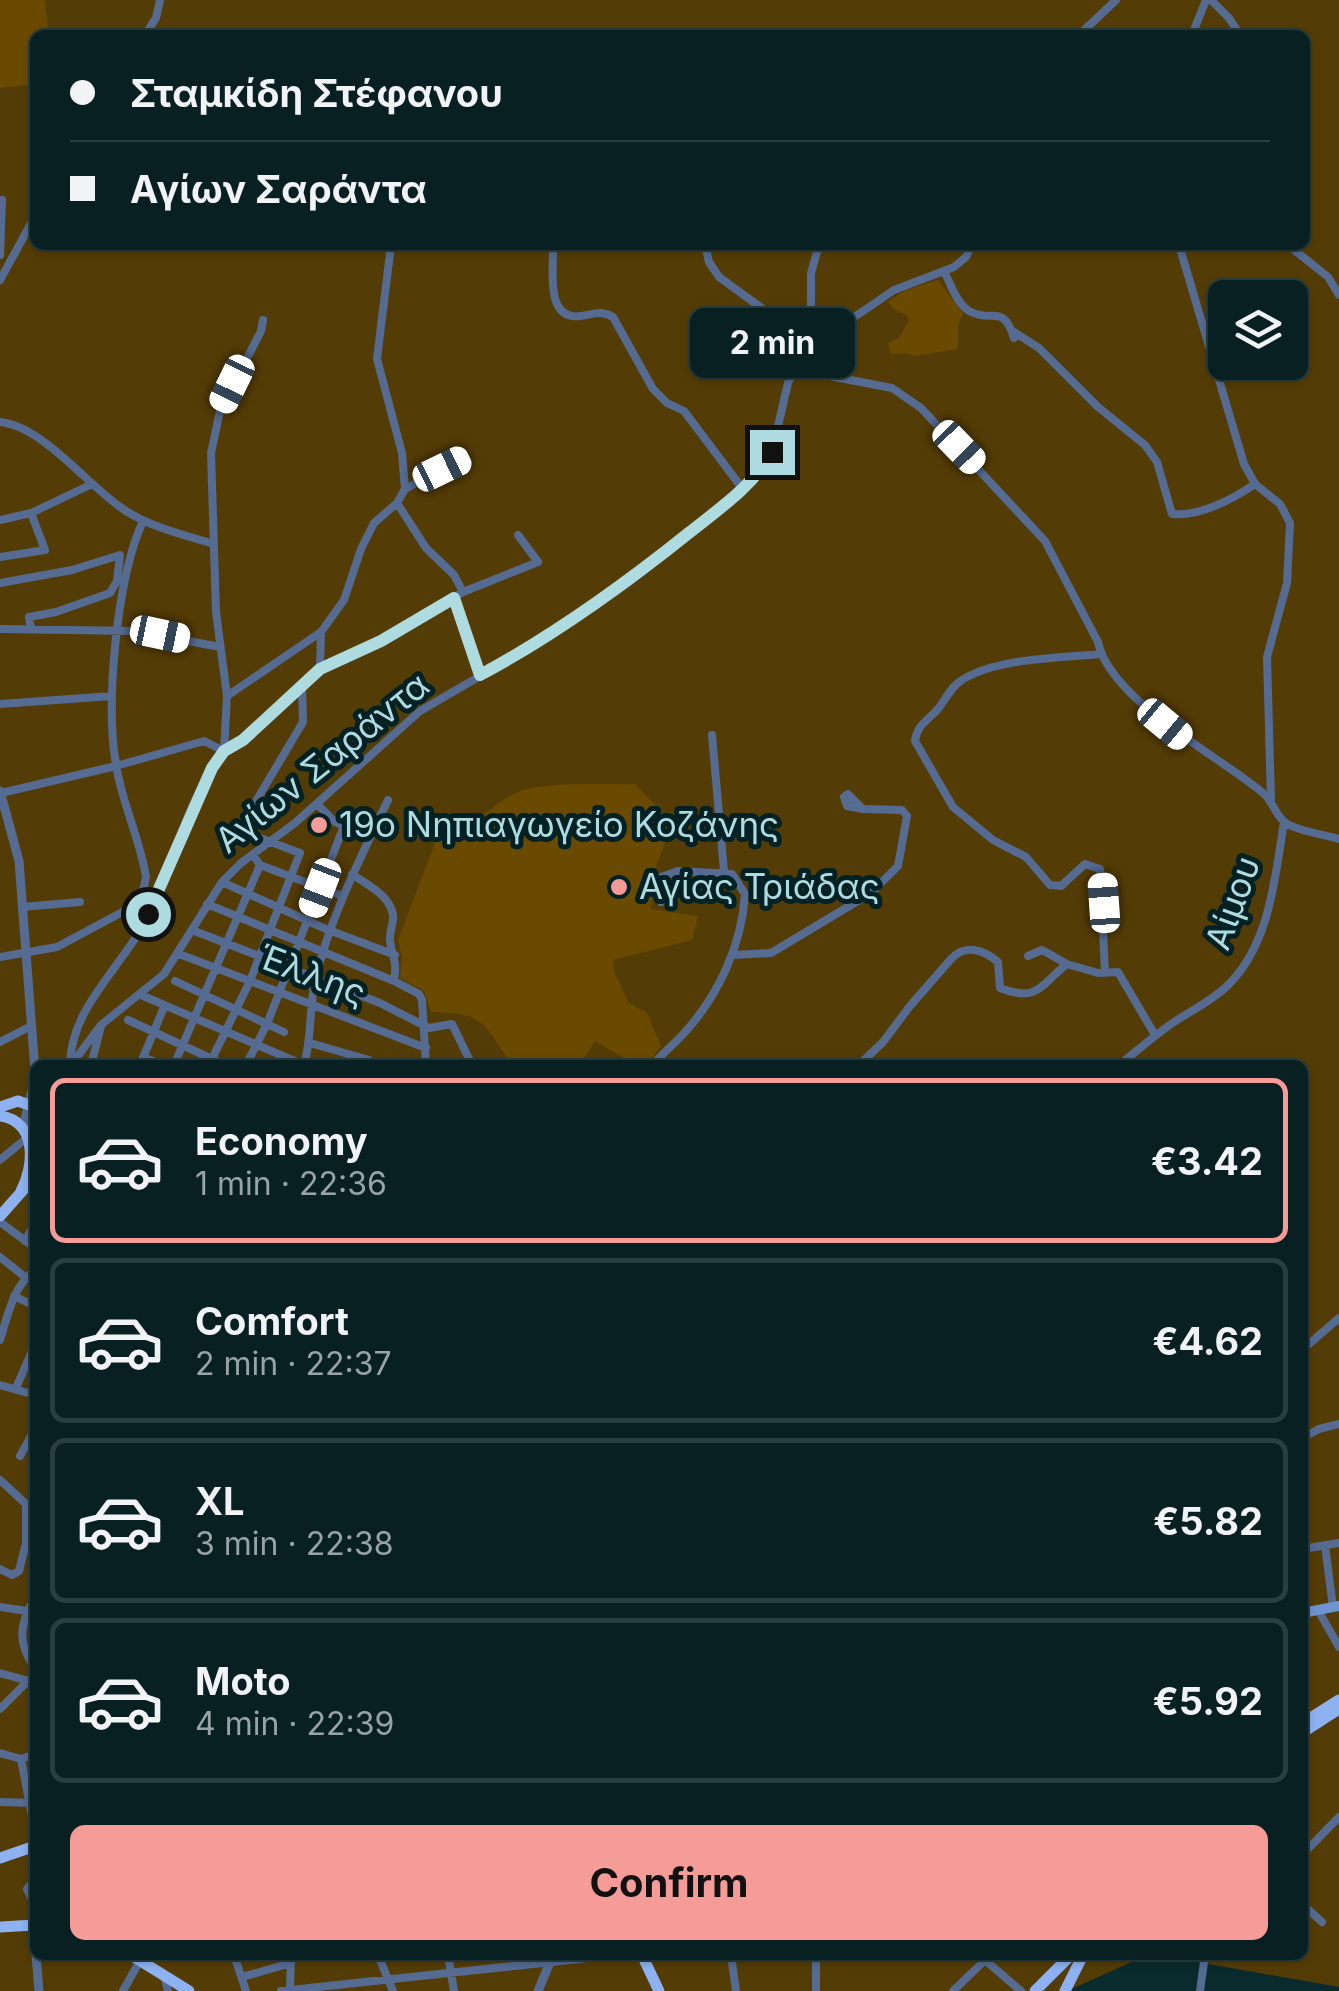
<!DOCTYPE html>
<meta charset="utf-8">
<style>
body{margin:0;font-family:Inter,sans-serif;background:#11282a;color:#f1f3f6;height:100vh;display:flex;flex-direction:column;font-size:38px;white-space:nowrap}
*{box-sizing:border-box;margin:0}
p{font-size:32px;color:#98a3a5}
.icon{flex:none;width:55px;height:55px;fill:none;stroke:currentColor;stroke-width:2;stroke-linecap:round;stroke-linejoin:round}
.map{position:relative;flex:1;overflow:hidden}
.sheet{position:absolute;left:30px;top:1060px;width:1278px;height:900px;display:flex;flex-direction:column;background:#082022;border-radius:15px;box-shadow:0 2px 8px #0004,0 0 0 2px #293e40}
.sheet>*{flex:none}
.banner{position:absolute;left:30px;top:30px;width:1280px;height:220px;border-radius:15px;box-shadow:0 2px 8px #0004,0 0 0 2px #293e40;display:grid;align-content:center;height:220px;padding:0 40px;background:#082022}
.buttons{position:absolute;left:1208px;top:280px;display:grid;gap:20px}
.buttons a{display:grid;place-items:center;width:100px;height:100px;border-radius:15px;background:#082022;box-shadow:0 2px 8px #0004,0 0 0 2px #293e40;font-size:50px}
.end{position:absolute;width:45px;height:45px;margin:-22px;border:12px solid #aedbdf;background:#111;box-shadow:0 0 0 5px #111}
.from{border-radius:50%}
.bubble{position:absolute;height:70px;border-radius:15px;background:#082022;box-shadow:0 2px 8px #0004,0 0 0 2px #293e40;font-size:32px;font-weight:700;line-height:70px;text-align:center}
.car{position:absolute;width:30px;height:60px;margin:-30px -15px;border-radius:12px;box-shadow:0 0 8px 2px #0007;background:linear-gradient(#fff 24%,#345 0 40%,#fff 0 76%,#345 0 86%,#fff 0)}
.banner b{display:flex;align-items:center;gap:35px;height:95px;font-size:38px}
.banner b+b{border-top:2px solid #293e40}
.banner i{width:25px;height:25px;background:#f1f3f6}
ul{padding:18px 0 0;list-style:none}
li{display:flex;align-items:center;gap:30px;height:165px;margin:0 20px 15px;padding:0 20px;border:5px solid #293e40;border-radius:15px}
li div{flex:1}
li b{display:block;font-size:38px}
li em{font-style:normal;font-weight:700}
li.current{border-color:#f59b98}
li>.icon{width:90px;height:90px;stroke-width:1.5}
.button{display:flex;gap:20px;margin-top:auto;padding:20px 40px}
.button a{flex:1;height:115px;border-radius:15px;background:#f59b98;color:#111;font-size:40px;font-weight:700;line-height:115px;text-align:center}
.map>svg:first-child{display:block}
.green{fill:#543c06;fill-rule:evenodd}
.forest{fill:#694a00}
.lines{fill:none;stroke-linecap:round;stroke-linejoin:round}
.minor{stroke:#556b92;stroke-width:8}
.tertiary{stroke:#556b92;stroke-width:9}
.secondary{stroke:#6f92d1;stroke-width:10}
.primary{stroke:#8db1f1;stroke-width:11}
.route{stroke:#aedbdf;stroke-width:12}
.poi-dot{fill:#f59b98;stroke:#012124;stroke-width:4}
.labels{text-anchor:middle;stroke-width:10;stroke-linejoin:round;paint-order:stroke}
.street-label{font-size:35px;fill:#aedbdf;stroke:#012124}
.poi-label{font-size:35px;fill:#aedbdf;stroke:#012124;text-anchor:start}
</style>
<div class="map">
<svg width="1339" height="1991" viewBox="0 0 1339 1991">
<rect width="100%" height="100%" fill="#0a2b2d"/>
<path class="green" d="M0 0H1339V1987L1158 1955H1302V1065H35V1955H1147L1067 1991H0ZM35 35H1305V245H35ZM1225 298H1290V362H1225Z"/>
<path class="forest" d="M0 0H45L49 35H35V84L0 88Z
M938 280 963 313 958 327V349L913 356 907 353 891 354 888 343 899 338 909 320 907 315 893 309 888 302 904 291Z
M635 784 667 817 668 836 654 871 651 909 698 916 692 940 613 960 614 971 629 1003 647 1013 661 1046 647 1065H636L595 1041 580 1065H512C482 1022 486 1013 431 1012L424 991 400 978 402 956 398 940 436 840 460 839C475 822 495 803 516 793 542 781 605 785 635 784Z"/>
<g class="lines">
<path class="minor" d="M1211 0 1229 18 1240 35
M145 35 156 18 160 0
M1079 35 1116 0
M1192 35 1206 0
M391 245 377 359 402 453 405 489
M553 245C554 269 544 321 581 316 594 314 601 310 613 317L653 389 667 403 684 411 742 488
M705 245 709 262 719 277 811 344
M1179 245 1244 464 1255 484 1280 504 1290 523 1287 583 1267 657 1271 800
M1288 245 1328 277 1339 295
M0 255 2 200
M944 271C950 283 957 305 971 312 993 323 1003 303 1014 338
M0 280 35 216
M1011 330 1039 348 1098 407 1145 445 1157 462 1172 514C1199 517 1233 499 1255 484
M811 344V273L819 245
M793 369 892 388 921 408 1045 541 1098 642C1110 700 1219 756 1263 793 1273 801 1276 817 1286 823 1300 832 1323 834 1339 839
M0 422C45 427 88 487 126 511 153 528 184 535 214 544
M397 503 426 548 454 575 463 592
M0 520 31 513 92 484
M0 557 45 550 31 513
M0 583 72 570 120 555 117 581 110 593 56 612 29 617 31 629
M454 598 481 675
M0 629 136 631 220 647
M1100 654C1060 658 996 658 962 680 950 687 946 700 937 710 927 721 917 725 915 741L953 807 993 840 1026 857 1050 885 1061 886 1085 864 1100 869 1105 972
M320 669 321 632
M227 696 321 632 344 600 361 549 374 523 397 503 405 489 464 458
M0 704 112 696
M712 735 724 871
M224 751 227 696 216 612 211 453 220 411 261 331 263 320
M1 793 116 766 204 741 224 751
M317 804 335 822 370 836
M239 830 303 722 302 686
M253 855 260 865 342 896
M352 874C367 885 390 895 393 915 394 924 389 931 390 940 391 957 398 959 394 981
M222 882 326 929 395 955
M207 904 394 981 419 994 422 1000 426 1065
M22 907 80 902
M128 909 142 896 146 877C140 839 122 803 116 765 105 702 117 578 143 521
M192 930 380 1003 429 1028 452 1024 472 1065
M179 954 426 1048
M733 955 771 953 871 893 898 866 907 816 902 810 863 809 848 794 844 797 847 806 863 809
M1028 956 1042 950 1067 964
M0 957 57 947 128 909 143 926
M175 981 284 1032
M141 995 304 1065
M128 1020 225 1065
M0 1042 31 1026
M310 1043 369 1060
M143 1057 162 1065
M70 1063C72 1010 115 973 141 929 170 879 186 798 222 755 228 747 238 744 246 737 271 715 296 692 320 669L381 641 463 592 538 562 518 535
M71 1065 101 1025 164 974 222 882 241 863 295 823 420 711 506 661 629 582 725 504 759 471 772 452 788 383 803 352 894 290 954 267 966 257 972 245
M91 1065 101 1026
M140 1065 164 1007
M174 1065 260 865
M209 1065 250 981 300 853 239 830 234 832 225 829
M246 1065 267 1024 344 826
M304 1065C312 1037 309 1009 315 981 330 917 360 859 388 800
M653 1065C663 1052 676 1043 686 1031 719 994 742 944 745 894L732 874 678 871 661 877 658 894 661 902
M859 1065 883 1042 910 1006 951 959C965 944 983 949 998 962L1000 988C1039 1003 1041 984 1067 964L1098 973 1118 972 1155 1035
M1119 1065C1138 1050 1155 1035 1174 1022 1192 1010 1210 1002 1226 987 1270 946 1275 877 1284 822
M0 1160 28 1137
M0 1222 35 1248
M25 1241 35 1223
M0 1257 25 1277
M14 1296 35 1306
M0 1340C8 1315 13 1286 35 1270
M1302 1350 1339 1318
M0 1385 35 1395
M16 1388 35 1344
M1302 1438 1319 1429 1339 1424
M20 1456 35 1429
M0 1480 26 1504 35 1507
M1325 1546 1333 1607
M1302 1549 1339 1543
M0 1569 12 1575 19 1571 26 1543V1504
M35 1598C19 1623 17 1644 35 1668
M0 1607 27 1611
M1318 1610 1339 1647
M0 1673 29 1681
M0 1709 35 1674
M0 1753 21 1759 35 1754
M21 1759 35 1832
M0 1802 35 1803
M1302 1855 1339 1817
M35 1880 27 1889 35 1906
M1302 1904 1322 1922
M234 1955 246 1991
M378 1955 393 1991
M448 1955 454 1991
M731 1955 736 1991
M816 1955V1991
M979 1955 1021 1991
M164 1975 168 1991
M242 1977 291 1963
M290 1989 291 1955
M123 1991 143 1955
M281 1991 616 1955
M953 1991 985 1960
M1200 1991 1205 1955"/>
<path class="tertiary" d="M0 791 19 861 35 1071
M34 1082 23 1127 35 1122
M35 1928V1947
M36 1955 39 1991
M538 1991 553 1955"/>
<path class="secondary" d="M1302 1613 1339 1606"/>
<path class="primary" d="M0 1107 18 1101 35 1107
M0 1116C37 1121 35 1165 21 1191
M0 1216 24 1189
M1309 1719 1339 1700
M1302 1733 1339 1709
M0 1858 35 1846
M0 1927 35 1925
M131 1955 189 1991
M642 1955 659 1991
M1035 1991 1071 1955
M1065 1991 1083 1955"/>
</g>
<g class="lines">
<path class="route" d="M148 914 212 768 224 751 243 740 320 669 381 641 454 598 480 675C555 635 624 585 690 532 719 509 754 485 772 452"/>
</g>
<g class="poi-dot">
<circle cx="319" cy="825" r="10"/>
<circle cx="619" cy="887" r="10"/>
</g>
<g class="labels">
<g class="street-label">
<text transform="translate(322 763) rotate(-39)" y="12">Αγίων Σαράντα</text>
<text transform="translate(1233 903) rotate(-70)" y="12">Αίμου</text>
<text transform="translate(312 975) rotate(21)" y="12">Έλλης</text>
</g>
<g class="poi-label">
<text x="339" y="837">19ο Νηπιαγωγείο Κοζάνης</text>
<text x="639" y="899">Αγίας Τριάδας</text>
</g>
</g>
</svg>
<div class="buttons">
<a><svg class="icon" aria-label="layers" viewBox="0 0 24 24"><path d="M12 4l9 5-9 5-9-5zM3 14l9 5 9-5"/></svg></a>
</div>
<i class="end from" style="left:148px;top:914px"></i>
<i class="end" style="left:772px;top:452px"></i>
<div class="bubble" style="left:690px;top:308px;width:165px">2 min</div>
<i class="car" style="left:232px;top:384px;rotate:206deg"></i>
<i class="car" style="left:959px;top:447px;rotate:136deg"></i>
<i class="car" style="left:442px;top:469px;rotate:64deg"></i>
<i class="car" style="left:160px;top:634px;rotate:102deg"></i>
<i class="car" style="left:1165px;top:724px;rotate:130deg"></i>
<i class="car" style="left:320px;top:888px;rotate:201deg"></i>
<i class="car" style="left:1104px;top:903px;rotate:356deg"></i>
<div class="banner">
<b><i class="from"></i>Σταμκίδη Στέφανου</b>
<b><i></i>Αγίων Σαράντα</b>
</div>
<section class="sheet">
<ul>
<li class="current"><svg class="icon" aria-label="car" viewBox="0 0 24 24"><path d="M5 17H2v-5l4-1 3-4h7l3 4 3 1v5h-3M9 17h6M6 11h13"/><circle cx="7" cy="17" r="2"/><circle cx="17" cy="17" r="2"/></svg><div><b>Economy</b><p>1 min · 22:36</p></div><em>€3.42</em></li>
<li><svg class="icon" aria-label="car" viewBox="0 0 24 24"><path d="M5 17H2v-5l4-1 3-4h7l3 4 3 1v5h-3M9 17h6M6 11h13"/><circle cx="7" cy="17" r="2"/><circle cx="17" cy="17" r="2"/></svg><div><b>Comfort</b><p>2 min · 22:37</p></div><em>€4.62</em></li>
<li><svg class="icon" aria-label="car" viewBox="0 0 24 24"><path d="M5 17H2v-5l4-1 3-4h7l3 4 3 1v5h-3M9 17h6M6 11h13"/><circle cx="7" cy="17" r="2"/><circle cx="17" cy="17" r="2"/></svg><div><b>XL</b><p>3 min · 22:38</p></div><em>€5.82</em></li>
<li><svg class="icon" aria-label="car" viewBox="0 0 24 24"><path d="M5 17H2v-5l4-1 3-4h7l3 4 3 1v5h-3M9 17h6M6 11h13"/><circle cx="7" cy="17" r="2"/><circle cx="17" cy="17" r="2"/></svg><div><b>Moto</b><p>4 min · 22:39</p></div><em>€5.92</em></li>
</ul>
<div class="button"><a>Confirm</a></div>
</section>
</div>
